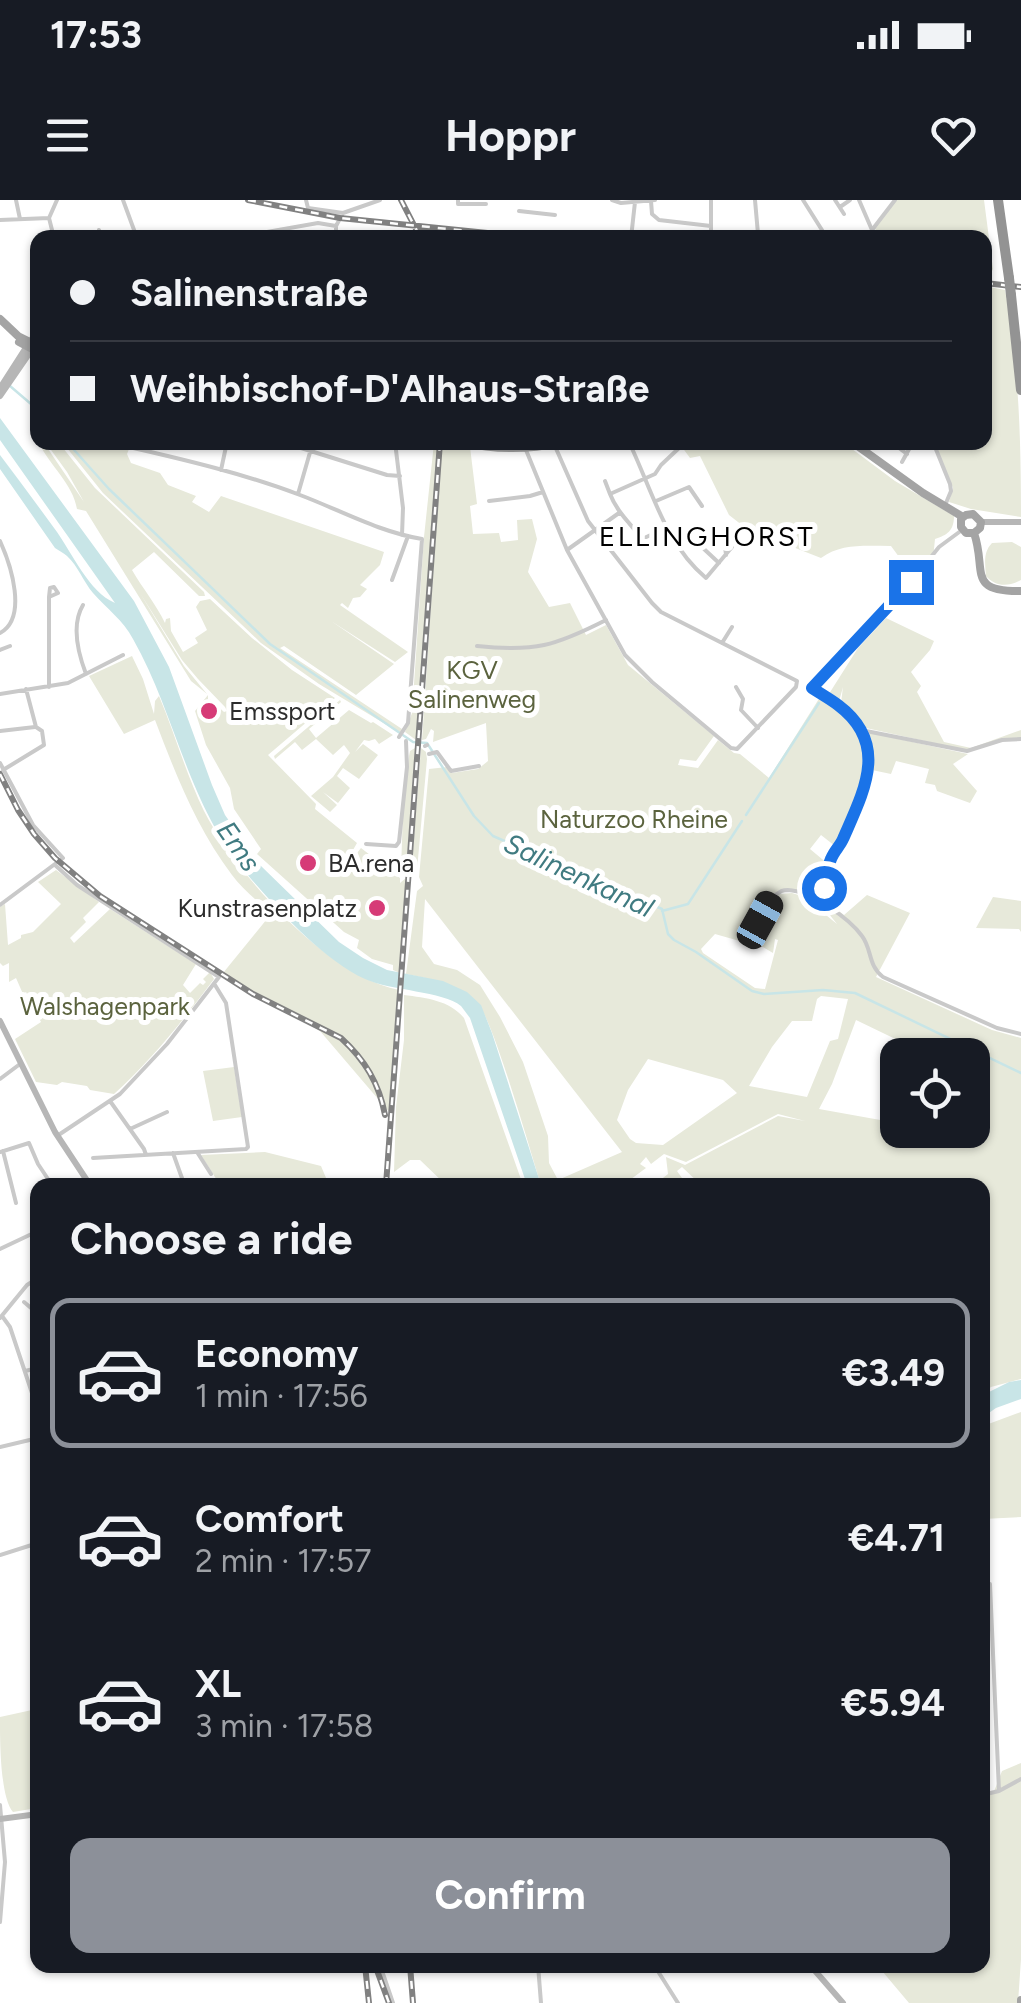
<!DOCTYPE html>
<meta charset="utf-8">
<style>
body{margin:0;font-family:Figtree,sans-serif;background:#20242c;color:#f1f3f6;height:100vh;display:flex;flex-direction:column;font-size:38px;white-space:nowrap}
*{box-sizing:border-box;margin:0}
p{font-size:32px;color:#9ea1a6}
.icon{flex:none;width:55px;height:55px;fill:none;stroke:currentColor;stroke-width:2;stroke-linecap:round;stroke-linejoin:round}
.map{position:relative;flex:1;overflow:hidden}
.side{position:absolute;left:30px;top:978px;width:960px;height:795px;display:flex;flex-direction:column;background:#171b24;border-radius:20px;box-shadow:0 2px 8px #0004}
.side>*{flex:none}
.guide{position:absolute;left:30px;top:30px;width:962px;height:220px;border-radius:20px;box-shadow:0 2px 8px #0004;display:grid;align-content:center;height:220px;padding:0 40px;background:#171b24}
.buttons{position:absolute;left:880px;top:838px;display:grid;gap:20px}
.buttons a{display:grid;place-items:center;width:110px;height:110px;border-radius:20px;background:#171b24;box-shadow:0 2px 8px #0004;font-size:50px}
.end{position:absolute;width:45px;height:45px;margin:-22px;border:12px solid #1a73e8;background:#fff;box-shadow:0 0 0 5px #fff}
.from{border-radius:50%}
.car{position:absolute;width:30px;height:60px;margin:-30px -15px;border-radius:12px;box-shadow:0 0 8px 2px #0007;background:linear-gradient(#222 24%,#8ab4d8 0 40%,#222 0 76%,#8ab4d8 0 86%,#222 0)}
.guide b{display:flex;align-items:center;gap:35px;height:95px;font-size:38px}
.guide b+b{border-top:2px solid #363941}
.guide i{width:25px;height:25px;background:#f1f3f6}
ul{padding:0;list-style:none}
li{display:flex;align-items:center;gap:30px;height:150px;margin:0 20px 15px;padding:0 20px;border:5px solid transparent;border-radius:20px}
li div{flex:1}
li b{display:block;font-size:38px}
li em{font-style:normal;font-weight:700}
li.active{border-color:#8c9099}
li>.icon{width:90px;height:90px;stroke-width:1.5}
h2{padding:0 40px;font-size:45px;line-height:120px}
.button{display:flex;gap:20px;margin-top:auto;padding:20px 40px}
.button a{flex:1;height:115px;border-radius:20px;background:#8c9099;color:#fff;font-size:40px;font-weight:700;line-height:115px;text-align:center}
.status{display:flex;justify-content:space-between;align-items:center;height:70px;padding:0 50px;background:#171b24;direction:ltr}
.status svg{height:28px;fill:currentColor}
header{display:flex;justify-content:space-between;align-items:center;height:130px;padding:0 40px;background:#171b24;font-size:45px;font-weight:700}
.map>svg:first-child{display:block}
.green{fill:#e7e9da;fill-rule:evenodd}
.water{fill:#c8e5e7}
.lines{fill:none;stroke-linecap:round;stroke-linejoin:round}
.stream{stroke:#c8e5e7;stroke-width:2.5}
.street{stroke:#c9c9c9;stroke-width:4}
.secondary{stroke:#b6b6b6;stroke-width:6}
.primary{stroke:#a4a4a4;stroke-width:8}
.highway{stroke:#939393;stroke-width:10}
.rail-casing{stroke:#818181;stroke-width:6}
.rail{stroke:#fff;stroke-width:2.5;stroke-dasharray:8;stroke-linecap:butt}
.highway-bridge{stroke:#939393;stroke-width:10}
.route{stroke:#1a73e8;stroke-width:12}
.poi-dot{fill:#d63b77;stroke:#fff;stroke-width:4}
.labels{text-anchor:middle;stroke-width:10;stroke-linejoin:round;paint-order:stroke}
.park-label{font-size:25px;fill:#5b633e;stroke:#fff}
.poi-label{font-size:25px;fill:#2c2c2c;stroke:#fff;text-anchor:start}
.neighbourhood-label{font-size:28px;letter-spacing:2.5px;fill:#000;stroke:#fff}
.water-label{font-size:28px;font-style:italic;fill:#407b81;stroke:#fff}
</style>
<div class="status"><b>17:53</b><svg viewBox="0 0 49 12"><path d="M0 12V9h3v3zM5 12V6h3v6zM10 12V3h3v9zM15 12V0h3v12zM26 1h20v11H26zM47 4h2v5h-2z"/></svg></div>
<header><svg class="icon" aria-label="menu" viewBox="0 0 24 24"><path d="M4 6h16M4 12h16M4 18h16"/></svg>Hoppr<svg class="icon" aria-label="heart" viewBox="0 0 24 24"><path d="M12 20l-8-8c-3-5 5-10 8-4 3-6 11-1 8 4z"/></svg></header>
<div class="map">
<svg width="1021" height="1803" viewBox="0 0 1021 1803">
<rect width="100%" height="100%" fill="#fff"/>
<path class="green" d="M895 0H984L993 69 991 73 990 87 1005 90C1010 110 1012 131 1014 152 1020 207 1021 261 1021 317L971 309 949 302 953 288 935 243 985 242V38L875 37 877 33 874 26Z
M452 242 470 247 477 304 470 306 473 334 499 333 501 342 518 340 517 320 532 319 537 339 528 372 549 407 570 403 586 435 606 425 628 465 714 536 696 561 680 559 678 565 698 568 718 540 734 553 740 554 769 578 822 494 827 497 858 448 886 418 934 441 930 450 911 472 921 486 917 492 944 542 971 548 1021 530V538L998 541 970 551 866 528 852 511 841 503 843 487 838 505C845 513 855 520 861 529 882 564 855 612 840 645L837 643 835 646 821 635 810 649 828 664 820 700C807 694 793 687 779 694L792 693 821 702V711L837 724 825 709V700L844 715 867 695 910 713 876 777 992 830 1021 838V1179L991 1187 983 1193 982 985H701L682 967 677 971 687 985H654L668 974 666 957 685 965 778 916 805 921 778 914 686 962 664 954 651 964 646 957 640 964 646 968 623 985H541C532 957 492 815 477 803 456 785 432 779 406 774L417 691 423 686 419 677 429 569 447 567 452 573 478 569 488 561 486 523 433 542 434 531 431 529 426 539 422 540 442 243 448 246 449 243ZM425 699 622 952 558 980 549 963 548 936 523 862 500 817 480 785 457 770 434 764 422 747ZM715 734 743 742 751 740 773 753 775 739 778 740 765 789 755 788 703 753 701 749ZM821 796 848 799 838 839 830 841 807 897 749 886 772 847 792 821H812L817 799ZM856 820 914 848 913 855H972V930H898L897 923 819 909 832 884ZM648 859 723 880 737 893 663 945 636 943 630 939 617 920 628 890Z
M39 243H44L84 302 67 272 46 243H59L95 288 204 392 205 396H199L154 352 132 370C143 389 156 404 165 423L166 419 170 418 171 431 183 452 198 443 195 438 207 430 196 407 200 401 210 399 252 438 292 470 335 498 268 555 316 604 315 609 357 643 353 650 357 653 361 648 400 678V683L406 678 400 773 393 770V765L372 759 357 748 359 740 344 732 257 654 261 649 234 609 230 588 206 545 195 511 208 495V499H210L224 512 227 511 225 507 198 479 182 460 140 393 184 466 207 494 191 481 86 311 77 309C73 284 50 266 39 243Z
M63 243H71L75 247 73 243H119L129 249 127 254 131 263 160 273 168 285 196 296 192 302 209 312 221 296 384 352 380 365 360 385 367 389 360 397 353 398 348 408 342 403 340 405 408 452 395 462 331 421 394 464 356 495 284 446 280 448 402 529 400 533 319 484 261 443 103 293Z
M434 243H439L416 540 405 532 412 513 424 337Z
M679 243H839L848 246 895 281 954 316C954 331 947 335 935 339L933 359 921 365 913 376 891 346C866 346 841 343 821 358L747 329 729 315 700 256 690 258Z
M1012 342 1021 347V380C1008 387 996 387 986 376 985 364 983 352 992 343Z
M132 456 143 479 154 514 155 501 159 496C175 534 186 574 204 611 236 674 327 776 399 790L390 913 320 831 223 773 271 714C258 701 242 689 232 675 196 627 176 575 155 520L124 534 89 476Z
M340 500 341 502 309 529 316 538 349 510 371 523 373 522 393 535 379 544 375 539 369 541 364 540 355 552 363 544 378 555 359 579 343 568 337 576 350 588 338 603 323 592 337 605 330 612 311 596 333 577 350 553 344 545 333 555 316 539 302 550 295 542 275 559 274 556Z
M871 533 968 554 953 564 977 591 970 603 937 591 935 585 925 583 929 569 896 561 891 574 872 570V550L866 535Z
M415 548 406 675 401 671 403 610 409 556 410 551Z
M421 548 426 552 427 559 417 670 411 675Z
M56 670 99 702 83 718 86 722 70 738 74 743 110 709 196 764 183 785 190 793 200 783 203 785 206 782 203 779 210 772 214 779C184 819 151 861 114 894L90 890 87 886 62 882 57 885 36 882 15 839 41 822 26 792 23 794 16 778 9 782V763L3 766 0 763V707L5 704 8 745 21 738V735L33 732 61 704 38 682Z
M993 697 1021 701V732L1019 729 976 728Z
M404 795C426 798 449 800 464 818L523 985H446L420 960H410L394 972 396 907 404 840Z
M234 867 242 917 213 921 203 871Z
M265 952 321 966 329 985H220L201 955Z
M1021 1212V1317L983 1319V1226Z
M32 1510 37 1513V1608L13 1612C0 1597 0 1540 0 1517Z
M1021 1563V1759L1018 1803H909L877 1765H982L983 1596 993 1594 1002 1571Z"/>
<path class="water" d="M0 218 134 401 169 467 212 585 225 615 260 665 339 742 363 758 387 770 443 781 467 792 481 805 492 833 541 985H527L470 818C467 814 464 810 461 806 443 791 391 791 365 779 323 760 276 708 246 673 188 605 176 515 133 439 123 420 107 409 93 393 83 381 78 366 67 356 64 353 59 351 55 348L0 269V255C19 280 38 306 57 332 72 353 89 392 115 403L0 240Z
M1021 1180V1199L996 1208 983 1217V1195L1009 1182Z"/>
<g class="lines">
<path class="stream" d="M10 186 38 210
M67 242 109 289 270 444 413 542 427 543 474 616 493 636 662 709 668 734 674 740 696 752 752 791 764 794 823 790 855 793 1021 873
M746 615 819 503
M662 711 688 704 742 621"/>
<path class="street" d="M16 0 20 19
M123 0 137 38
M306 0 308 8 343 13 380 0
M458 0V4H486
M612 0 621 3 655 0
M755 0 758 34
M803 0 827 38
M835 0 844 14
M859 0 872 30 895 0
M651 1 652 14 659 20 711 26V33L788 34
M840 7 850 0
M519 11 555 15
M0 20 49 18
M711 26V0
M99 30 101 38
M54 38 49 18 57 0
M233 38 318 23 336 26
M336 38V26L343 13
M631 38 635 2
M30 140 38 127
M34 145 38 134
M33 165 38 169
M124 242 129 247C186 260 245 274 300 295 340 310 379 332 422 339L408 523 399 537
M282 242 387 275 400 276
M395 242 403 308 402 335
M629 242C652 290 665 344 706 378L732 347 727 343 725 346 726 355
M891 242 907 254
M933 242 950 284 951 291 946 303
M526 250 567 350 625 455 652 482 731 548 737 549 796 487 797 481 661 412 652 403 588 321 554 244
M902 262 913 242
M221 270 227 242
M605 281 610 294
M298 294 313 242
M489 301 530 296 543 292
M656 301 689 287 702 306
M666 328 642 339C630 323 617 312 610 294L655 274 661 265 678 249
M0 341C11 365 28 418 0 433
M704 349 719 363
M567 350 619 313
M392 380 408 336
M49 397 58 393 54 387 50 388 49 397V487
M83 405C71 425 78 453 86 474
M722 443 732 427
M477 446C535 452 555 446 606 420
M0 450 10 446
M736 487 743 499 741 510 758 528
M0 494 68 483 123 455
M861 530 967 551 1002 540 1021 539
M0 531 35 527
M425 546 427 545
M429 554 437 552 451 571 479 566
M0 563 33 625 63 658 0 705
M3 570 44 545 42 531 36 527 26 489
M366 644 396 646 399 642 407 567 406 541
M55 665 77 685 219 777 167 844 120 894 57 936
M829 674 835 682 832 687 826 684C827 677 828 669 830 661 832 653 838 648 842 641 857 610 881 560 860 528 848 510 830 500 812 488L911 382 939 347 962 330
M821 702 826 684
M749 740 774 696C780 692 781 690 788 690 810 691 849 718 862 736 872 749 868 766 883 777L997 828 1021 834
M0 879 20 864
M110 901 144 949 146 955
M130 929 167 912
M3 951 16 1003
M0 952 29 943 38 964 52 985
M197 952 211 974
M173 953 183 981 181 985
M93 958 246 949 248 947 226 803 215 785
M0 1049 38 1031
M24 1102 38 1114
M2 1116 10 1127 38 1211
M0 1118 27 1085 38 1078
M25 1171 38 1168
M0 1247 38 1238
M0 1355 38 1343
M990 1384 999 1591
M982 1595 999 1591 1021 1579
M0 1605 5 1662 0 1722
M89 1765 94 1770 99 1765
M380 1765 393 1803
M538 1765 541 1803
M654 1765 678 1803"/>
<path class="secondary" d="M0 188 29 143
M0 196 33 148
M981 322H1021
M0 821 55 932 90 985
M0 1619 38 1614
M810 1765 843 1803"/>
<path class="primary" d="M0 119 18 136 38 146
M19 142 38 152
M462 242C495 250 529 250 561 242
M852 242 923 293 963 317
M974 333H966L961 327V319L966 315 973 314 981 322 980 328 974 333C987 370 966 392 1021 391
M1021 1803V1800"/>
<path class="highway" d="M998 0 1009 78
M1011 95 1021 190"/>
<defs>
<path id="rail" d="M248 0 340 18 537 38
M401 0 418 33
M985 83 1021 87
M0 574 18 610 34 634 55 658 100 696 253 794 341 838C365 860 379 883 385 915
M386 985 440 242
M365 1765 369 1803
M375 1765 389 1803
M410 1765 413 1803"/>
</defs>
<use href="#rail" class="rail-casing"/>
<use href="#rail" class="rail"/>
<path class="highway-bridge" d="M1009 78 1011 95"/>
</g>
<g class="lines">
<path class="route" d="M824 688C827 679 827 668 831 659 834 651 840 646 843 639 864 591 890 544 838 505 830 499 821 494 812 488L911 382"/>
</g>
<g class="poi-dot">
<circle cx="209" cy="511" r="10"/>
<circle cx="308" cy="663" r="10"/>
<circle cx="377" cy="708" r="10"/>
</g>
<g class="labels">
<g class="park-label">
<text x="472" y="479">KGV<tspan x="472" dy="29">Salinenweg</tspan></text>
<text x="634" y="628">Naturzoo Rheine</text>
<text x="105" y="815">Walshagenpark</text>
</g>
<g class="poi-label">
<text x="229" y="520">Emssport</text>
<text x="328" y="672">BA.rena</text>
<text x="357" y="717" text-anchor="end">Kunstrasenplatz</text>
</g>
<g class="neighbourhood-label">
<text x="707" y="346">ELLINGHORST</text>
</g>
<g class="water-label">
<text transform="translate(239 646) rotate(55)" y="10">Ems</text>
<text transform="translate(579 675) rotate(25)" y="10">Salinenkanal</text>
</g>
</g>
</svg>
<div class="buttons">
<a><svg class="icon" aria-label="locate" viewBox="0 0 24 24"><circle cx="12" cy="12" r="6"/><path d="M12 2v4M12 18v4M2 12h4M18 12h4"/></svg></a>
</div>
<i class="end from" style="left:824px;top:688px"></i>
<i class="end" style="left:911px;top:382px"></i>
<i class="car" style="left:760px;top:720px;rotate:29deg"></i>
<div class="guide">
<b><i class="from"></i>Salinenstraße</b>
<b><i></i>Weihbischof-D'Alhaus-Straße</b>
</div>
<section class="side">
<h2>Choose a ride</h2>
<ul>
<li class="active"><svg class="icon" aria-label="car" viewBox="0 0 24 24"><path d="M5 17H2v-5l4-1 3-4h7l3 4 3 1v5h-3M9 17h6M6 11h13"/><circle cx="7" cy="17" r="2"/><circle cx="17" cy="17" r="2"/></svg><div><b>Economy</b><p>1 min · 17:56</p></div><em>€3.49</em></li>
<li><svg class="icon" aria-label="car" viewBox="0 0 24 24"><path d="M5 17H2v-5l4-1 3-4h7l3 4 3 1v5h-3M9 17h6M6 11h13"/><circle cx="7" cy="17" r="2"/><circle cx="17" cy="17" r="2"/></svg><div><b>Comfort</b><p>2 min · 17:57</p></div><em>€4.71</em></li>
<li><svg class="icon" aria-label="car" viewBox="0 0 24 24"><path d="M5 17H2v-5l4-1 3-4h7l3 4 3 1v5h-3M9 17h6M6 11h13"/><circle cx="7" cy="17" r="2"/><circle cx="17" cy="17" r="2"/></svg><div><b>XL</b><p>3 min · 17:58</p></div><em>€5.94</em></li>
</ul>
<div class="button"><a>Confirm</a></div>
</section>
</div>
